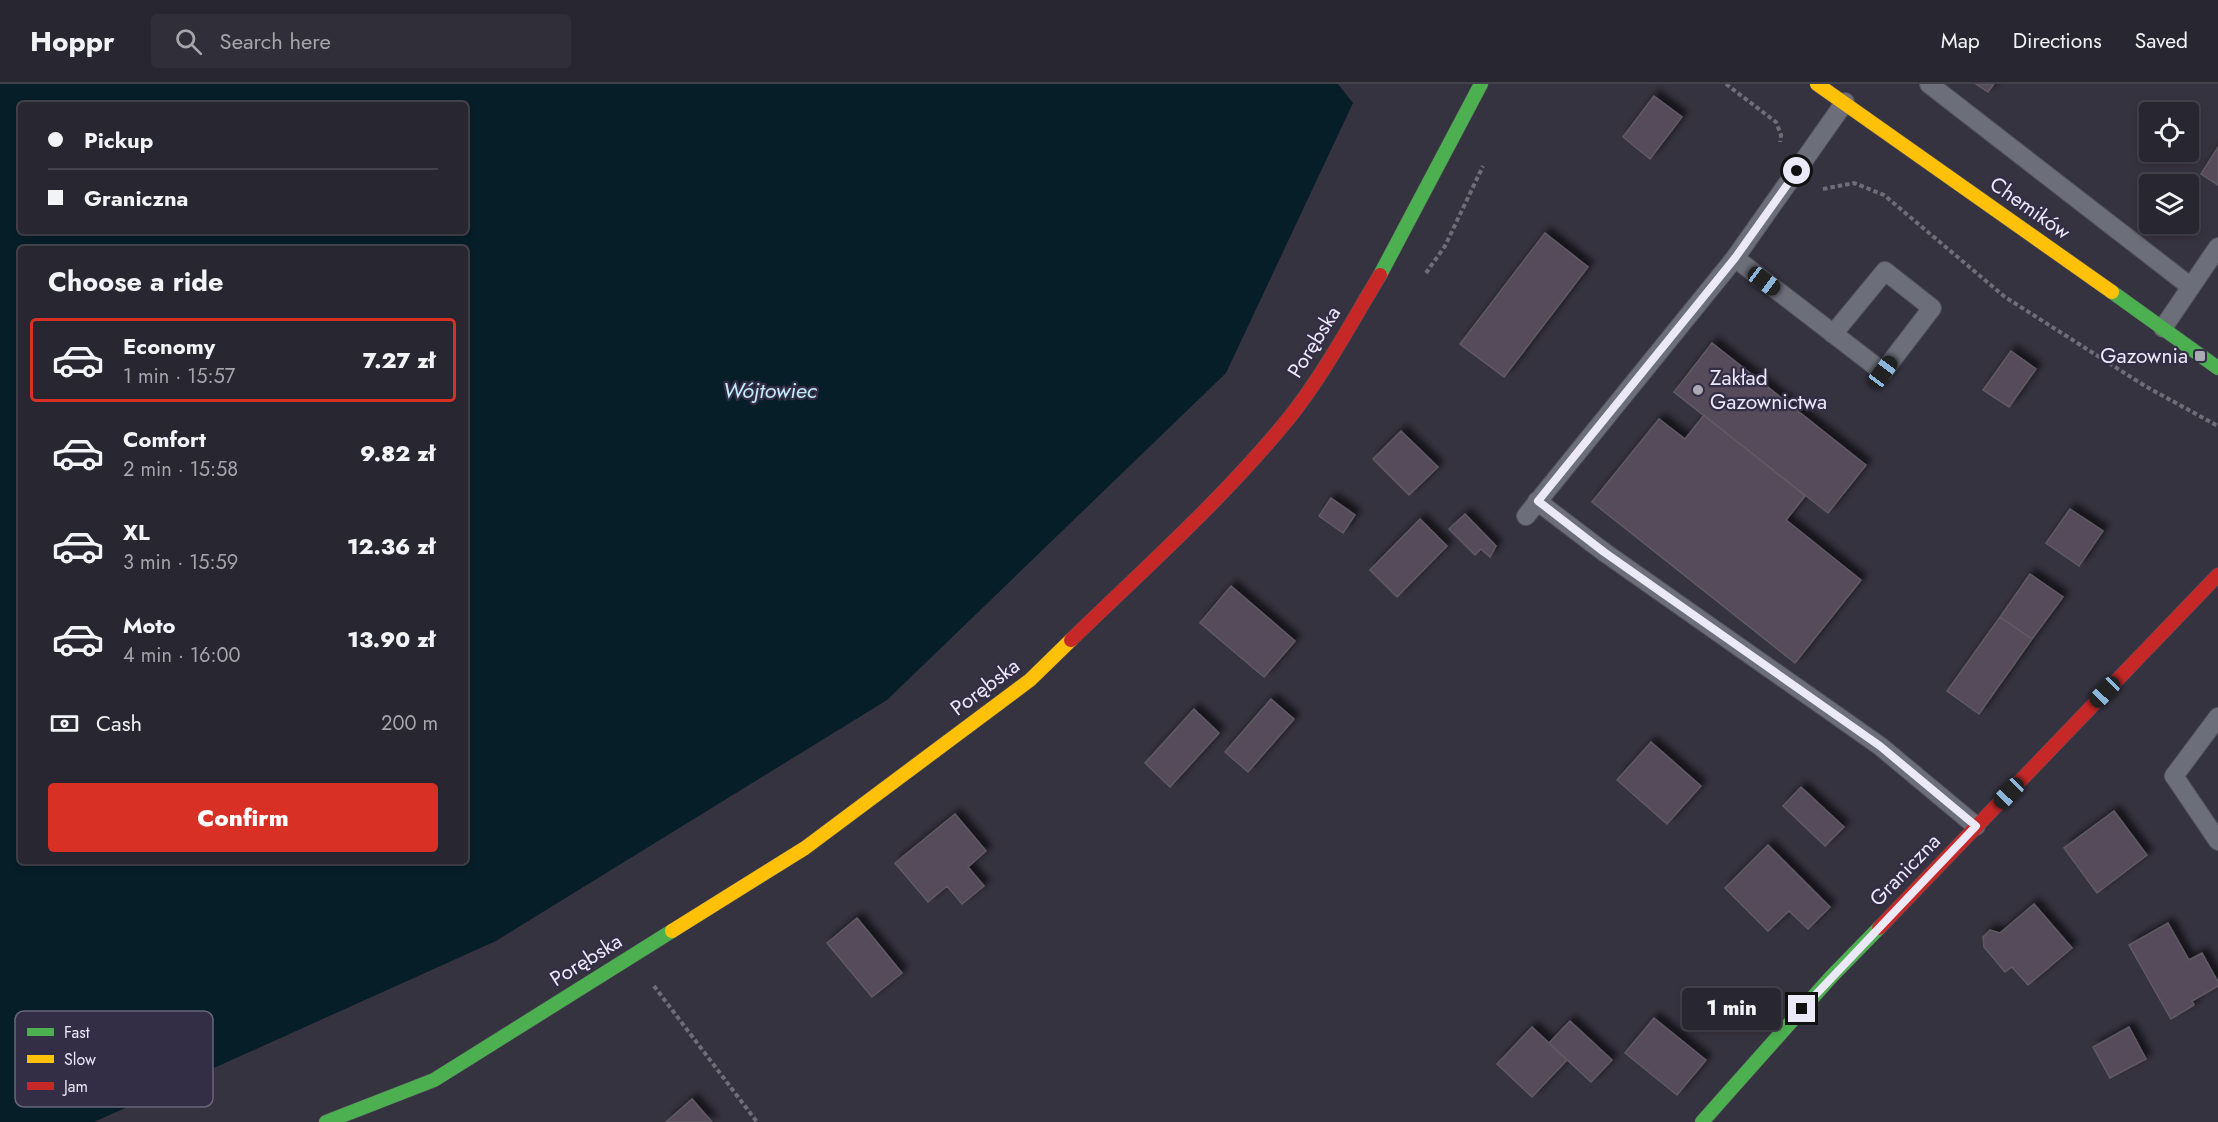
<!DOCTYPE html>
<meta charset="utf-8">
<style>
body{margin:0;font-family:Jost,sans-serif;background:#302e38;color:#f1f3f6;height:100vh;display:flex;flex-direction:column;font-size:22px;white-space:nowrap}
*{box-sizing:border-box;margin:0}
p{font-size:20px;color:#a5a5ab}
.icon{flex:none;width:33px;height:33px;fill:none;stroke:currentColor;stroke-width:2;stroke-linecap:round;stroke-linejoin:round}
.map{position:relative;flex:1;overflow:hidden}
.side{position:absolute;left:18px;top:162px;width:450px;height:618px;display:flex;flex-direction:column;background:#282630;border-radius:6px;box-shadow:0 3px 9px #0003,0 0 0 2px #44434c}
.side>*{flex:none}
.hud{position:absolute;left:18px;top:18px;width:450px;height:132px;border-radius:6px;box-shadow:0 3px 9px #0003,0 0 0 2px #44434c;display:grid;align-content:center;height:132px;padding:0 30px;background:#282630}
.controls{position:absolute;left:2139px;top:18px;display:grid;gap:12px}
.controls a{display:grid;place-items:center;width:60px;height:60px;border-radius:6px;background:#282630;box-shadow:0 3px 9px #0003,0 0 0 2px #44434c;font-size:30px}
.end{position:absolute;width:27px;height:27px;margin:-14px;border:8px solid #ebe8f7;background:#111;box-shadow:0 0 0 3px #111}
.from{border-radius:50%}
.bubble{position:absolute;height:42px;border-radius:6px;background:#282630;box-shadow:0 3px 9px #0003,0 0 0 2px #44434c;font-size:20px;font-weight:800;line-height:42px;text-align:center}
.car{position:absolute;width:18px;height:36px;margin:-18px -9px;border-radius:8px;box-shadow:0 0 4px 2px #0007;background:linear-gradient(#222 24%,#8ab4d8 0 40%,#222 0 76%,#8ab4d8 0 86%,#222 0)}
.hud b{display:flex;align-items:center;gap:21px;height:57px;font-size:22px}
.hud b+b{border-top:2px solid #44434c}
.hud i{width:15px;height:15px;background:#f1f3f6}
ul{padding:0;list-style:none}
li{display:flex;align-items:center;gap:18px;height:84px;margin:0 12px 9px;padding:0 18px;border:3px solid transparent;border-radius:6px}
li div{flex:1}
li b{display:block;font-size:22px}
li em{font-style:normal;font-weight:800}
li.on{border-color:#d93025}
li>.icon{width:54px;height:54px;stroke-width:1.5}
h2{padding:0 30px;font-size:27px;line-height:72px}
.pay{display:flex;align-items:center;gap:15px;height:66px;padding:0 30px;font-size:22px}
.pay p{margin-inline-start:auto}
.action{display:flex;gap:12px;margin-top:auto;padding:12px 30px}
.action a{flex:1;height:69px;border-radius:6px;background:#d93025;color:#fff;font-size:24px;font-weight:800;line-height:69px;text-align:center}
header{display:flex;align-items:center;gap:36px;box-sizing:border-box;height:84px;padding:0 30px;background:#282630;border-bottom:2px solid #44434c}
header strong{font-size:28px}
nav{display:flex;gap:33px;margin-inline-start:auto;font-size:21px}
.search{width:420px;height:54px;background:#302e38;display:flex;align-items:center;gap:15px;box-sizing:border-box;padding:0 21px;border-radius:6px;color:#a5a5ab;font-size:22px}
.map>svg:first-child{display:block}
.water{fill:#061e28;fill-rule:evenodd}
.building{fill:#564b5a;stroke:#605a65;stroke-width:1.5;filter:url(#shadow)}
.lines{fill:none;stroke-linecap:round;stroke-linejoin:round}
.lane-casing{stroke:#54515c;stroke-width:20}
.fast-casing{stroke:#54515c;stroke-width:15}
.slow-casing{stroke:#54515c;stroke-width:15}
.jam-casing{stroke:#54515c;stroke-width:15}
.path{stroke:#6d6e77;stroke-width:4;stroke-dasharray:4.5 3;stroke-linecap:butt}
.lane{stroke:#6c6f79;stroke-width:18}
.fast{stroke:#4caf50;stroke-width:14}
.slow{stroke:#ffc107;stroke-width:14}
.jam{stroke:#c62828;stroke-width:14}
.route{stroke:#ebe8f7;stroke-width:8}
.poi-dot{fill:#aca9b7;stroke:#332e45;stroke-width:2}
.labels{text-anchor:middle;stroke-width:4.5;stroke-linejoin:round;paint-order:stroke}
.street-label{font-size:21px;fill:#ebe8f7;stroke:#332e45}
.poi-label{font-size:21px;fill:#ebe8f7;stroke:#332e45;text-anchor:end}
.water-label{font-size:22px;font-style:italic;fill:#c0ebfc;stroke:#332e45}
.key{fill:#332e45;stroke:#6a667a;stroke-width:1.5}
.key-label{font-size:16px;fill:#ebe8f7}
</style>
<header>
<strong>Hoppr</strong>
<div class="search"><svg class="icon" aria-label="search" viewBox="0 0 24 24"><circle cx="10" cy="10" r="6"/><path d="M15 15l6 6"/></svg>Search here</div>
<nav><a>Map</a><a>Directions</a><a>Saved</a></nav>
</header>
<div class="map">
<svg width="2218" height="1038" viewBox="0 0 2218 1038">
<defs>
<filter id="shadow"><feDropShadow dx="5.5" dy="-5.5" stdDeviation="3" flood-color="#0009"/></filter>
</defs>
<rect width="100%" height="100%" fill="#363340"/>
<path class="water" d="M0 0H1338L1353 19 1226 289 887 616 496 857 94 1038H0ZM21 21H465V147H21ZM21 165H465V777H21Z"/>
<path class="building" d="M1976 0H1994L1988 8Z
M1654 12 1682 33 1650 75 1623 53Z
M2218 63V101L2201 90Z
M1545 149 1588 183 1504 293 1460 260Z
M1712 259 1866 381 1828 429 1674 308Z
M2011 267 2036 285 2009 323 1983 306Z
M1704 331 1805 412 1786 436 1861 496 1795 579 1592 418 1659 335 1685 355Z
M1401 347 1438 383 1409 411 1373 375Z
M1331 414 1355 431 1343 449 1319 432Z
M2070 425 2103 447 2079 482 2046 459Z
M1465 430 1496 462 1490 473 1481 465 1475 471 1449 445Z
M1420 435 1447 462 1397 513 1370 486Z
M2030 490 2063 513 2032 555 2000 533Z
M1231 502 1295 557 1264 593 1200 539Z
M2000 533 2032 555 1979 630 1947 607Z
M1271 615 1294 635 1248 688 1225 668Z
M1194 625 1219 649 1170 703 1145 679Z
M1651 658 1701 702 1667 740 1617 696Z
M1801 703 1844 743 1825 762 1783 722Z
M2114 727 2147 771 2097 809 2064 764Z
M955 730 986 767 968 783 984 802 962 820 947 802 928 818 895 779Z
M1768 761 1830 823 1808 845 1789 827 1768 847 1725 804Z
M2034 820 2072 864 2028 901 2012 883 2005 888 1984 863 1983 853 1990 846 2000 849Z
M857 834 902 889 872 913 827 859Z
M2168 839 2189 876 2202 869 2218 898V902L2192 917 2194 921 2171 935 2129 861Z
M1654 934 1706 976 1677 1011 1625 969Z
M1570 937 1612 976 1591 998 1549 959Z
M1532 943 1567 976 1532 1013 1497 980Z
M2129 943 2146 975 2110 994 2093 963Z
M692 1015 712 1038H666Z"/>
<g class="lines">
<defs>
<path id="lane" d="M1929 0 2191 203
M1735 174C1785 212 1834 250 1883 288L1932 224 1885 187 1833 250
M2163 244 2218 163
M1537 417 1604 468 1880 662 1976 742
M1526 432 1735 174 1845 18
M2218 633 2174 692 2218 757"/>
<path id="fast" d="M1380 191 1481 0
M2112 208 2218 284
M326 1038 434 996 672 847
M1702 1038 1831 893 1879 844"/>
<path id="slow" d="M1817 0 2112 208
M672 847 805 764 1030 596 1071 556"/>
<path id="jam" d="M1071 556C1145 484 1224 414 1289 334 1324 290 1351 239 1380 191
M1879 844 2218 491"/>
</defs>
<use href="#lane" class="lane-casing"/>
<use href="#fast" class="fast-casing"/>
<use href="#slow" class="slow-casing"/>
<use href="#jam" class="jam-casing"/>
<path class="path" d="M1726 0 1776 38 1781 51 1780 58
M1823 105 1854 99 1884 111 2005 213 2145 302 2218 342
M1426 189 1445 162 1483 82
M654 902 757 1038"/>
<use href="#lane" class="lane"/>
<use href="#fast" class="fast"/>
<use href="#slow" class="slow"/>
<use href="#jam" class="jam"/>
</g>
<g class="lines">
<path class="route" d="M1797 87 1735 174 1538 417 1604 468 1880 662 1976 742 1802 925"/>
</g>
<g class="poi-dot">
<rect x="2194" y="266" width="12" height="12" rx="3"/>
<circle cx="1698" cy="306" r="6"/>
</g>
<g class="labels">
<g class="street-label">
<text transform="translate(2030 124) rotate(35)" y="7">Chemików</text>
<text transform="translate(1314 258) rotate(-58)" y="7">Porębska</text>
<text transform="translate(985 603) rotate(-37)" y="7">Porębska</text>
<text transform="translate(1905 786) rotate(-46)" y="7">Graniczna</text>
<text transform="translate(586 876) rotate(-32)" y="7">Porębska</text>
</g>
<g class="poi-label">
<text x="2188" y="279">Gazownia</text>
<text x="1710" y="301" text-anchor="start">Zakład<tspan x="1710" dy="24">Gazownictwa</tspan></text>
</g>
<g class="water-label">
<text x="770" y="314">Wójtowiec</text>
</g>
</g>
<rect x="15" y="927" width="198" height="96" rx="9" class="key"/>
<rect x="27" y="944" width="27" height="8" fill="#4caf50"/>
<rect x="27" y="971" width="27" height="8" fill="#ffc107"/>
<rect x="27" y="998" width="27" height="8" fill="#c62828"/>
<g class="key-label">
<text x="64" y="954">Fast</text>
<text x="64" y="981">Slow</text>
<text x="64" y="1008">Jam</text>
</g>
</svg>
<div class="controls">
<a><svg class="icon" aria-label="locate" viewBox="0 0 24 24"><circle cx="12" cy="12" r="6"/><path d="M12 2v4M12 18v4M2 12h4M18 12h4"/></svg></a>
<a><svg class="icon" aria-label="layers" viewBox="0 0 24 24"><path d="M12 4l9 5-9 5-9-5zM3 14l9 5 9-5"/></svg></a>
</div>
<i class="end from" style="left:1797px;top:87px"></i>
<i class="end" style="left:1802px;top:925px"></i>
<div class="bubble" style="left:1682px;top:904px;width:99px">1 min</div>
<i class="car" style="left:1764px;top:197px;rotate:127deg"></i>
<i class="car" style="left:1883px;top:288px;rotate:37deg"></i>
<i class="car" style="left:2105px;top:608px;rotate:224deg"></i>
<i class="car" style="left:2009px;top:709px;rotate:224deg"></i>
<div class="hud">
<b><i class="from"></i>Pickup</b>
<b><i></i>Graniczna</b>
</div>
<section class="side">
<h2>Choose a ride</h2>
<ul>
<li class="on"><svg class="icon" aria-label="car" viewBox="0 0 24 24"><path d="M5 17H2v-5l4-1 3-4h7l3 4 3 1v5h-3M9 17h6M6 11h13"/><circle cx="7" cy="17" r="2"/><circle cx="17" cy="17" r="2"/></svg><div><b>Economy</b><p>1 min · 15:57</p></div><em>7.27 zł</em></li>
<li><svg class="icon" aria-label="car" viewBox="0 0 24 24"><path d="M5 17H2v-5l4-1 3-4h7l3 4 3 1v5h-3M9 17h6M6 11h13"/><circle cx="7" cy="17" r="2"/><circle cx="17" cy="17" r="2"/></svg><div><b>Comfort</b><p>2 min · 15:58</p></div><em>9.82 zł</em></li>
<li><svg class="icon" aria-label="car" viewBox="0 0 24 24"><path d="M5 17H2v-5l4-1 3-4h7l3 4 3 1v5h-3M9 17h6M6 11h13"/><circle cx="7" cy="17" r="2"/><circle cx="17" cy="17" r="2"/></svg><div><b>XL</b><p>3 min · 15:59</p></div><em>12.36 zł</em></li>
<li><svg class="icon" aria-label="car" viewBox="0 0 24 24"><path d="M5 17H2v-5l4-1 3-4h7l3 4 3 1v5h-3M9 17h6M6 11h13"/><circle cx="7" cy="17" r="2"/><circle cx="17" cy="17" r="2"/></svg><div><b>Moto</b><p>4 min · 16:00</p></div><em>13.90 zł</em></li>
</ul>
<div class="pay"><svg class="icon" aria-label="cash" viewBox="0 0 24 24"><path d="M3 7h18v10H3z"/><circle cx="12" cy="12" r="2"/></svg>Cash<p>200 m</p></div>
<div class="action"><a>Confirm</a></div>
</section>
</div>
